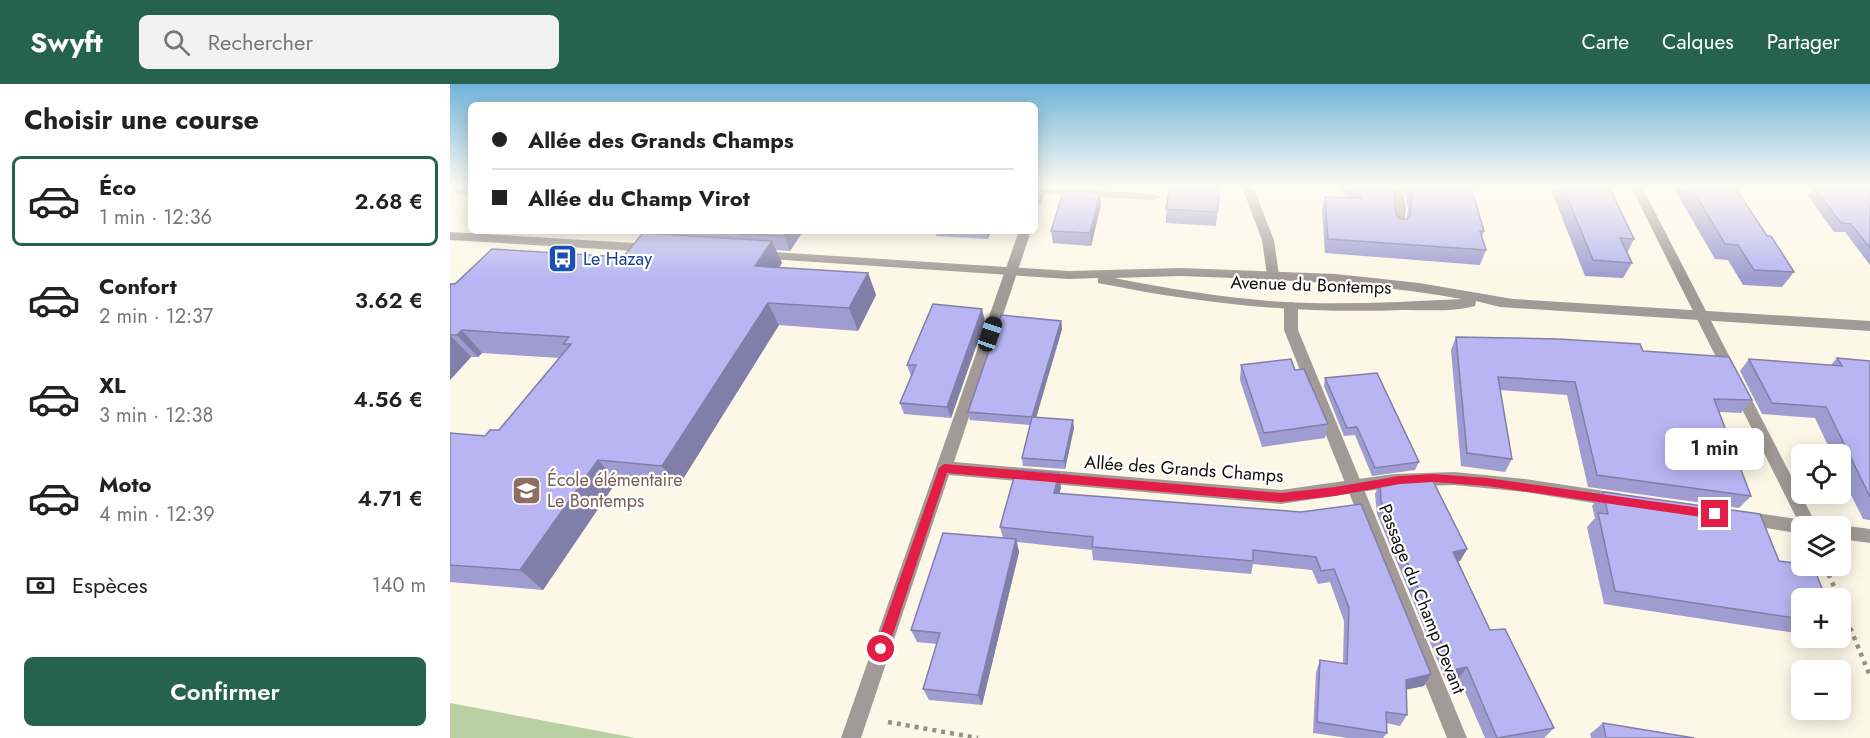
<!DOCTYPE html>
<html lang="fr">
<meta charset="utf-8">
<style>
body{margin:0;font-family:Jost,sans-serif;background:#f2f2f2;color:#222;height:100vh;display:flex;flex-direction:column;font-size:22px;white-space:nowrap}
*{box-sizing:border-box;margin:0}
p{font-size:20px;color:#767676}
.icon{flex:none;width:33px;height:33px;fill:none;stroke:currentColor;stroke-width:2;stroke-linecap:round;stroke-linejoin:round}
.map{position:relative;flex:1;overflow:hidden}
.sheet{display:flex;flex-direction:column;background:#fff;width:450px}
.sheet>*{flex:none}
.guide{position:absolute;left:18px;top:18px;width:570px;height:132px;border-radius:9px;box-shadow:0 3px 15px #0003;display:grid;align-content:center;height:132px;padding:0 24px;background:#fff}
.tools{position:absolute;left:1341px;top:360px;display:grid;gap:12px}
.tools a{display:grid;place-items:center;width:60px;height:60px;border-radius:9px;background:#fff;box-shadow:0 3px 15px #0003;font-size:30px}
.end{position:absolute;width:27px;height:27px;margin:-14px;border:8px solid #e11d48;background:#fff;box-shadow:0 0 0 3px #fff}
.from{border-radius:50%}
.bubble{position:absolute;height:42px;border-radius:9px;background:#fff;box-shadow:0 3px 15px #0003;font-size:20px;font-weight:600;line-height:42px;text-align:center}
.car{position:absolute;width:18px;height:36px;margin:-18px -9px;border-radius:8px;box-shadow:0 0 4px 2px #0007;background:linear-gradient(#222 24%,#8ab4d8 0 40%,#222 0 76%,#8ab4d8 0 86%,#222 0)}
.guide b{display:flex;align-items:center;gap:21px;height:57px;font-size:22px}
.guide b+b{border-top:2px solid #e0e0e0}
.guide i{width:15px;height:15px;background:#222}
ul{padding:0;list-style:none}
li{display:flex;align-items:center;gap:18px;height:90px;margin:0 12px 9px;padding:0 12px;border:3px solid transparent;border-radius:9px}
li div{flex:1}
li b{display:block;font-size:22px}
li em{font-style:normal;font-weight:600}
li.on{border-color:#26634e}
li>.icon{width:54px;height:54px;stroke-width:1.5}
h2{padding:0 24px;font-size:27px;line-height:72px}
.pay{display:flex;align-items:center;gap:15px;height:66px;padding:0 24px;font-size:22px}
.pay p{margin-inline-start:auto}
.action{display:flex;gap:12px;margin-top:auto;padding:12px 24px}
.action a{flex:1;height:69px;border-radius:9px;background:#26634e;color:#fff;font-size:24px;font-weight:600;line-height:69px;text-align:center}
header{display:flex;align-items:center;gap:36px;box-sizing:border-box;height:84px;padding:0 30px;background:#26634e;color:#fff}
header strong{font-size:28px}
nav{display:flex;gap:33px;margin-inline-start:auto;font-size:21px}
.search{width:420px;height:54px;background:#f2f2f2;display:flex;align-items:center;gap:15px;box-sizing:border-box;padding:0 21px;border-radius:9px;color:#767676;font-size:22px}
main{display:flex;flex:1;min-height:0}
.map>svg:first-child{display:block}
.green{fill:#b8d0a2}
.lines{fill:none;stroke-linecap:round;stroke-linejoin:round}
.path{stroke:#949084;stroke-width:4.5;stroke-dasharray:4 5;stroke-linecap:butt}
.service{fill:#a29a97;fill-rule:evenodd}
.pedestrian{fill:#a29a97;fill-rule:evenodd}
.minor{fill:#a29a97;fill-rule:evenodd}
.tertiary{fill:#a29a97;fill-rule:evenodd}
.wall{fill:#9e9cd0}
.shaded-wall{fill:#817fa9}
.building{fill:#b8b5f2;stroke:#817fa9;stroke-width:1.5}
.route{fill:#e11d48}
.labels{text-anchor:middle;stroke-width:4.5;stroke-linejoin:round;paint-order:stroke}
.transit-label{font-size:18px;fill:#164399;stroke:#fff;text-anchor:start}
.street-label{font-size:18px;fill:#100e09;stroke:#fff}
.education-label{font-size:18px;fill:#785e54;stroke:#fff;text-anchor:start}
</style>
<header>
<strong>Swyft</strong>
<div class="search"><svg class="icon" aria-label="search" viewBox="0 0 24 24"><circle cx="10" cy="10" r="6"/><path d="M15 15l6 6"/></svg>Rechercher</div>
<nav><a>Carte</a><a>Calques</a><a>Partager</a></nav>
</header>
<main>
<section class="sheet">
<h2>Choisir une course</h2>
<ul>
<li class="on"><svg class="icon" aria-label="car" viewBox="0 0 24 24"><path d="M5 17H2v-5l4-1 3-4h7l3 4 3 1v5h-3M9 17h6M6 11h13"/><circle cx="7" cy="17" r="2"/><circle cx="17" cy="17" r="2"/></svg><div><b>Éco</b><p>1 min · 12:36</p></div><em>2.68 €</em></li>
<li><svg class="icon" aria-label="car" viewBox="0 0 24 24"><path d="M5 17H2v-5l4-1 3-4h7l3 4 3 1v5h-3M9 17h6M6 11h13"/><circle cx="7" cy="17" r="2"/><circle cx="17" cy="17" r="2"/></svg><div><b>Confort</b><p>2 min · 12:37</p></div><em>3.62 €</em></li>
<li><svg class="icon" aria-label="car" viewBox="0 0 24 24"><path d="M5 17H2v-5l4-1 3-4h7l3 4 3 1v5h-3M9 17h6M6 11h13"/><circle cx="7" cy="17" r="2"/><circle cx="17" cy="17" r="2"/></svg><div><b>XL</b><p>3 min · 12:38</p></div><em>4.56 €</em></li>
<li><svg class="icon" aria-label="car" viewBox="0 0 24 24"><path d="M5 17H2v-5l4-1 3-4h7l3 4 3 1v5h-3M9 17h6M6 11h13"/><circle cx="7" cy="17" r="2"/><circle cx="17" cy="17" r="2"/></svg><div><b>Moto</b><p>4 min · 12:39</p></div><em>4.71 €</em></li>
</ul>
<div class="pay"><svg class="icon" aria-label="cash" viewBox="0 0 24 24"><path d="M3 7h18v10H3z"/><circle cx="12" cy="12" r="2"/></svg>Espèces<p>140 m</p></div>
<div class="action"><a>Confirmer</a></div>
</section>
<div class="map">
<svg width="1420" height="654" viewBox="0 0 1420 654">
<rect width="100%" height="100%" fill="#fcf7e6"/>
<path class="green" d="M0 619 186 654H0Z"/>
<g class="lines">
<path class="path" d="M1375 482 1389 514
M1390 519 1420 592
M438 638 528 654"/>
<path class="service" d="M590 104 704 110 710 113 704 116 586 109 585 106Z"/>
<path class="pedestrian" d="M792 103H803L824 156 829 191 828 194H818L817 191 812 156Z
M841 218 848 222V246L1017 654H997L834 246V222Z"/>
<path class="minor" d="M586 103H597L591 119 585 122Z
M940 103H952L956 124 954 147H946L944 144V124Z
M1181 103H1192L1367 442H1352V450L1286 439 1284 434 1286 429 1292 427 1347 435Z
M569 147H581L504 378 831 406 944 390 1004 388 1075 395 1168 409 1174 411 1176 416 1174 421 1168 423 1075 408 1004 401 944 403 831 420 499 391 411 654H391Z
M1390 441 1420 445V459L1390 455V442H1385Z"/>
<path class="tertiary" d="M0 148 201 160 207 164 201 168 0 156Z
M308 167 619 187 731 184 886 190 969 199 1063 215 1420 237V247L1050 223 1026 217 1025 222C1003 228 975 226 952 226 849 230 754 220 653 200L648 199V194L619 195 304 174 302 171ZM731 192C826 196 919 198 1012 215 953 218 892 221 833 218 776 214 719 205 664 194Z"/>
</g>
<path class="wall" d="M1 103H21V111L7 110Z
M770 103 766 142 716 139V125Z
M889 103H943L946 131 950 135H957L958 124 954 103H1021L1034 147 1032 153 1036 166 1030 181 875 169 872 127 875 113 897 114Z
M1100 103H1159L1184 155 1177 169 1182 179 1173 194 1135 192Z
M1223 103H1285L1317 152 1344 188 1332 203 1293 201 1278 176 1265 175Z
M1362 103H1420V181L1395 148H1384L1358 112 1363 105Z
M651 121 641 162 603 159 601 147Z
M209 147H353L340 167 326 166 332 179 329 183 418 189 426 211 408 247 329 241 228 403 167 397 93 506 0 498V349L35 352 49 346 110 274 32 269 28 273H21L0 296V200L173 173 211 150Z
M485 147H541L538 155 486 152Z
M535 237 501 334 454 330 450 319 461 292 457 281Z
M611 237 612 245 586 333 624 344 615 385 573 382 572 374 580 341 520 336 518 328Z
M1006 253 1193 267 1302 316 1291 329 1269 328 1301 412 1289 424 1138 403 1117 311 1050 306 1062 375 1055 388 1011 382 1001 266Z
M1387 274 1420 277V436L1413 435 1390 389V370H1382L1365 334 1312 330 1290 287 1299 275 1381 281Z
M791 281 845 286 878 340 875 354 812 363 790 296Z
M875 294 969 378 965 386 922 392 905 351 894 352 874 302Z
M930 397 1017 465 1010 477H1008L1040 546 1104 644 1094 654H1035L1009 594 996 597 927 430 925 410Z
M611 403 609 410 851 428 981 590 974 602 956 605 957 631 950 642 936 639 937 649 933 654H898L863 649 866 588 870 576 893 580 894 537 880 498 868 500 862 486 803 480 801 490 643 476 642 466 567 458 569 468 532 621 479 616 473 605 487 560 467 558 461 546 553 454 550 443Z
M1153 408 1329 477 1352 514V550L1154 520 1137 443 1145 434 1142 422Z
M1153 639 1244 654H1141L1140 650Z"/>
<path class="shaded-wall" d="M650 109 651 121 641 162 640 149Z
M337 147H353L340 167 334 152Z
M536 147H541L538 155Z
M322 157 332 179 316 204 305 182Z
M418 189 426 211 408 247 399 224Z
M318 219 329 241 228 403 212 382Z
M532 225 535 237 501 334 497 323Z
M611 237 612 245 584 341 582 333Z
M12 246 32 269 28 273 7 251Z
M0 251 21 273 0 296Z
M623 336 624 344 615 385 614 377Z
M148 376 167 397 93 506 70 486Z
M609 389 611 403 607 423 604 409Z
M566 455 569 468 532 621 528 611Z
M1017 465 1010 477 996 480 1003 468Z
M1017 583 1009 594 996 597 1003 586Z
M981 590 974 602 950 607 956 596Z"/>
<path class="building" d="M720 103H770L767 128 716 125Z
M903 103H943L946 131 950 135H958L960 133 962 110 961 103H1021L1034 147H1030L1036 166 878 155 875 113 912 114Z
M1113 103H1159L1184 155 1170 154 1182 179 1143 176Z
M1241 103H1285L1317 152H1321L1344 188 1304 186 1288 161 1275 160Z
M1374 103H1420V164L1401 140 1391 139 1364 104 1375 105Z
M614 106 650 109 640 149 601 147Z
M245 147H337L334 152Z
M193 149 322 157 305 182 418 189 399 224 318 219 212 382 148 376 70 486 0 481V349L35 352 40 346H49L121 260H113L119 253 12 246 7 251H0V200H5L42 165 173 173Z
M483 220 532 225 497 323 450 319 466 281H457Z
M551 231 611 237 582 333 518 328Z
M1006 253 1108 255 1190 260 1193 267 1279 273 1302 316 1264 315 1301 412 1147 391 1125 298 1048 293 1062 375 1017 369Z
M1387 274 1420 277V413L1376 323 1322 319 1299 275 1392 282Z
M841 275 845 286 854 285 878 340 814 349 791 281Z
M927 289 969 378 925 384 907 343 897 344 875 294Z
M582 333 623 336 614 377 572 374Z
M566 386 609 389 604 409 851 428 911 420 981 590 956 596 957 631 936 628 937 649 867 638 870 576 897 580 899 524 884 485 871 487 866 473 803 466V477L642 463 643 453 550 443Z
M980 391 1017 465 1003 468 1040 546 1055 545 1104 644 1047 654 1017 583 1003 586 931 417 930 397Z
M1153 408 1310 430 1329 477 1352 480V482H1363L1376 514H1352V535L1165 507 1148 429 1158 430Z
M493 449 566 455 528 611 473 605 490 549 461 546Z
M1153 639 1244 654H1156Z"/>
<linearGradient id="sky" x2="0" y2="1"><stop stop-color="#71b4d8"/><stop offset="0.53" stop-color="#fefbf4"/><stop offset="1" stop-color="#fefbf4" stop-opacity="0"/></linearGradient>
<rect width="1420" height="194" fill="url(#sky)"/>
<path class="route" d="M494 380 831 409 885 403 950 392 983 390 1037 394 1265 426 1270 430 1265 435 1037 402 983 398 950 400 885 412 831 418 497 389 438 565 431 570 425 565 489 384Z"/>
<defs>
<symbol id="bus-square" viewBox="-11 -11 22 22"><rect x="-9" y="-9" width="18" height="18" rx="4" fill="#1a4fb4" stroke="#fff"/><path d="M-5-6H5V4H4V6H2V4H-2V6H-4V4H-5ZM-3.5-4V0h7V-4ZM-3.5 1.2v1.5H-2V1.2ZM2 1.2v1.5H3.5V1.2Z" fill="#fff"/></symbol>
<symbol id="school-square" viewBox="-11 -11 22 22"><rect x="-9" y="-9" width="18" height="18" rx="4" fill="#8d6e63" stroke="#fff"/><path d="M0-5L7-2L0 1L-7-2ZM-4 1L0 2.5L4 1V4Q0 6-4 4Z" fill="#fff"/></symbol>
</defs>
<g fill-rule="evenodd">
<use href="#bus-square" x="96" y="158" width="33" height="33"/>
<use href="#school-square" x="60" y="390" width="33" height="33"/>
</g>
<g class="labels">
<g class="transit-label">
<text x="133" y="181">Le Hazay</text>
</g>
<g class="street-label">
<text transform="translate(861 201) rotate(2)" y="6">Avenue du Bontemps</text>
<text transform="translate(734 385) rotate(4)" y="6">Allée des Grands Champs</text>
<text transform="translate(972 515) rotate(68)" y="6">Passage du Champ Devant</text>
</g>
<g class="education-label">
<text x="97" y="402">École élémentaire<tspan x="97" dy="21">Le Bontemps</tspan></text>
</g>
</g>
</svg>
<div class="tools">
<a><svg class="icon" aria-label="locate" viewBox="0 0 24 24"><circle cx="12" cy="12" r="6"/><path d="M12 2v4M12 18v4M2 12h4M18 12h4"/></svg></a>
<a><svg class="icon" aria-label="layers" viewBox="0 0 24 24"><path d="M12 4l9 5-9 5-9-5zM3 14l9 5 9-5"/></svg></a>
<a>+</a>
<a>−</a>
</div>
<i class="end from" style="left:431px;top:565px"></i>
<i class="end" style="left:1265px;top:430px"></i>
<div class="bubble" style="left:1215px;top:344px;width:99px">1 min</div>
<i class="car" style="left:540px;top:250px;rotate:19deg"></i>
<div class="guide">
<b><i class="from"></i>Allée des Grands Champs</b>
<b><i></i>Allée du Champ Virot</b>
</div>
</div>
</main>
